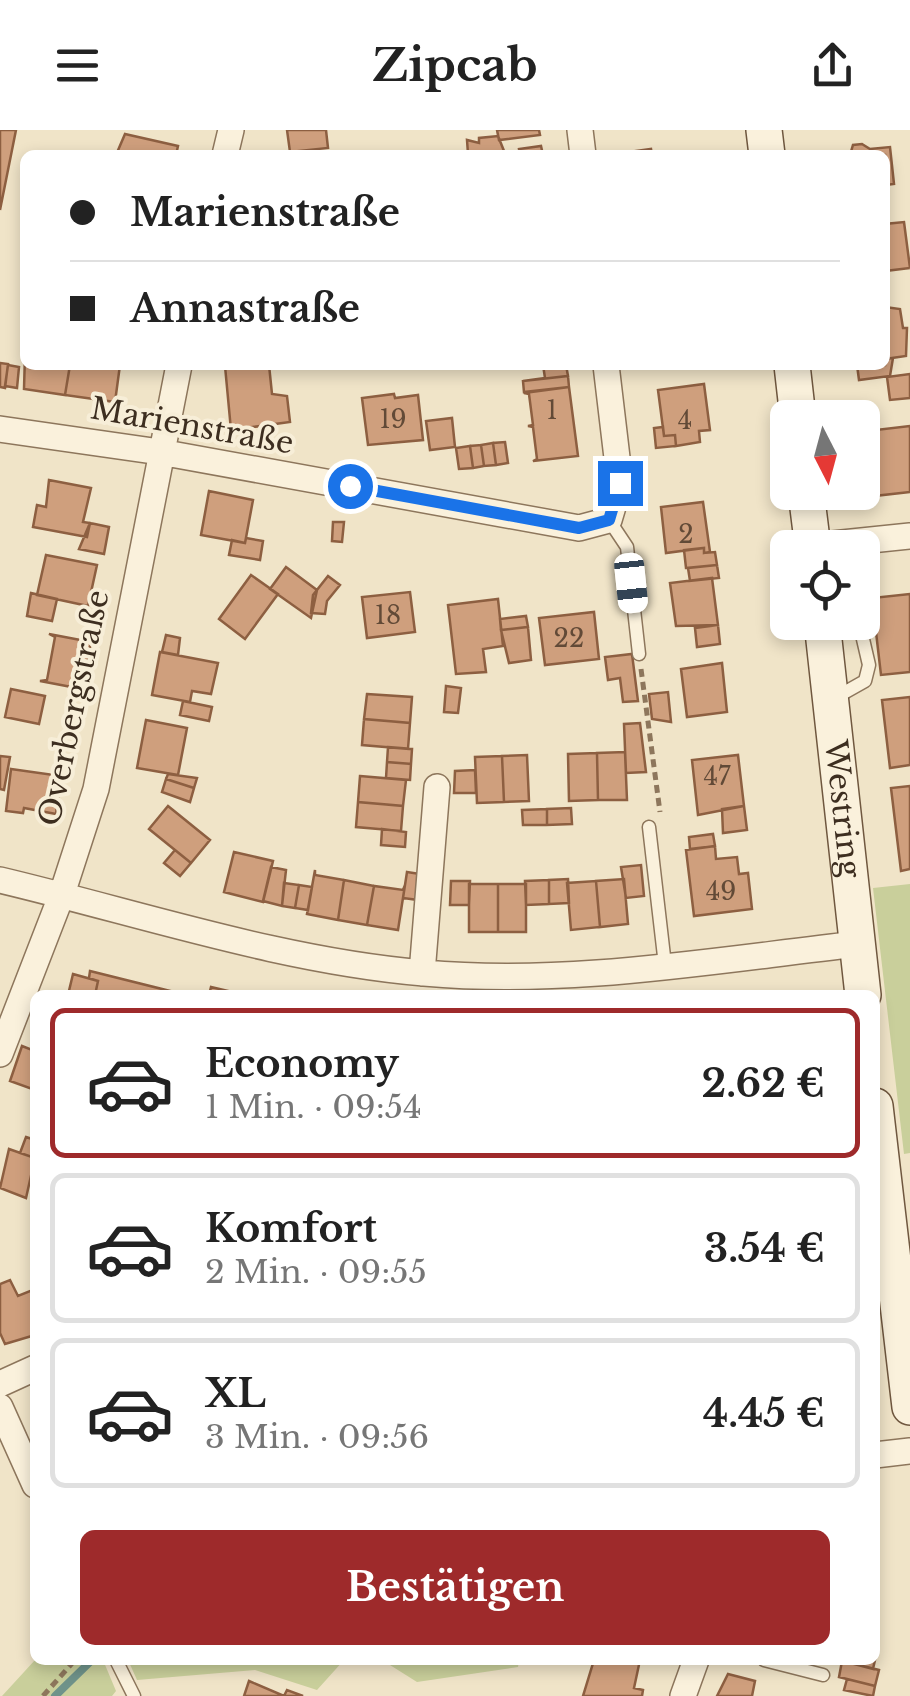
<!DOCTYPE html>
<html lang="de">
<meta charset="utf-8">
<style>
body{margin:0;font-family:"Libre Baskerville",serif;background:#f6f6f6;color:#222;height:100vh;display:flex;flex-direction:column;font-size:38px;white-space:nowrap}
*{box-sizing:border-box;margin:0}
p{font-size:32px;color:#767676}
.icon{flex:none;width:55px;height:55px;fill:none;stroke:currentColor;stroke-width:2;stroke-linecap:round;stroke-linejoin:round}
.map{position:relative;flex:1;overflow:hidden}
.side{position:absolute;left:30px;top:860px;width:850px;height:675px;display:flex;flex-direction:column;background:#fff;border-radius:15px;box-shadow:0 5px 15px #0003}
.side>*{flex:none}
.hud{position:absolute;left:20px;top:20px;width:870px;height:220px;border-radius:15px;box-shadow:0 5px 15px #0003;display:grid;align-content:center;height:220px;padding:0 50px;background:#fff}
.needle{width:65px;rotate:174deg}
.fabs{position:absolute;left:770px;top:270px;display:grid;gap:20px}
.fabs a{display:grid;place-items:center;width:110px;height:110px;border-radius:15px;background:#fff;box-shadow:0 5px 15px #0003;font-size:50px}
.end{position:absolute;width:45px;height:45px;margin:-22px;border:12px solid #1a73e8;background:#fff;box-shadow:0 0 0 5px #fff}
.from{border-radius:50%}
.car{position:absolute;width:30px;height:60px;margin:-30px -15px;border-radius:12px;box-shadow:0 0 8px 2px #0007;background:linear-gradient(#fff 24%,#345 0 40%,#fff 0 76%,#345 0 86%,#fff 0)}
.hud b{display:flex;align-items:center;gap:35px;height:95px;font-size:38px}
.hud b+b{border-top:2px solid #e0e0e0}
.hud i{width:25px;height:25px;background:#222}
ul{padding:18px 0 0;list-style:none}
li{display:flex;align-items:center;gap:30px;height:150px;margin:0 20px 15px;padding:0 30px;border:5px solid #e0e0e0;border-radius:15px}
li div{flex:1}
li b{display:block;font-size:38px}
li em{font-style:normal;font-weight:800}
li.active{border-color:#9e2a2b}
li>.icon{width:90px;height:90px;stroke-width:1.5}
.cta{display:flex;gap:20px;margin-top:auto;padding:20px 50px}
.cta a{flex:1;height:115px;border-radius:15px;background:#9e2a2b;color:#fff;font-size:40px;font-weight:800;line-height:115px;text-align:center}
header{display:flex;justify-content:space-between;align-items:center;height:130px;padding:0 50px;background:#fff;font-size:45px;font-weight:800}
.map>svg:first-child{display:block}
.green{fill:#c9cf9b}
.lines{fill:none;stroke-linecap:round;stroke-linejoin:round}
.stream{stroke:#6f938a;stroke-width:8}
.building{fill:#cf9f7d;stroke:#8d5f41;stroke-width:2.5}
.lane-casing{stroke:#8d765c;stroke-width:15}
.street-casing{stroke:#8d765c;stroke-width:28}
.secondary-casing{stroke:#6f573f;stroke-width:38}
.path{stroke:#8d765c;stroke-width:5;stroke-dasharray:8 5;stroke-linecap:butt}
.lane{stroke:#faf1dc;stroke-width:12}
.street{stroke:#faf1dc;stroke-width:25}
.secondary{stroke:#faf1dc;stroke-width:35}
.route{stroke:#1a73e8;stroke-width:12}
.labels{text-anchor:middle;stroke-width:8;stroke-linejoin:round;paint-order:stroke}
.number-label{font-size:25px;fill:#624a37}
.street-label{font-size:30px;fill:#3d2e20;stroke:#f7eed8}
</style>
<header><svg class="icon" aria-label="menu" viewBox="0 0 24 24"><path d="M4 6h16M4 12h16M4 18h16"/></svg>Zipcab<svg class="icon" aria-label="share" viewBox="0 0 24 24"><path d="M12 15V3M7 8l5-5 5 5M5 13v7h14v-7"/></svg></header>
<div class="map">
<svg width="910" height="1566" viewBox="0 0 910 1566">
<rect width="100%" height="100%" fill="#f0e4c8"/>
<path class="green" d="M910 754V1023L904 1024 873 758Z
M35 1530H103L116 1561 112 1566H2Z
M128 1530H344L317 1560 255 1540 137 1550Z
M382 1530H519L518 1537 417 1552Z"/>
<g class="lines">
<path class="stream" d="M55 1566 92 1530"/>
</g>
<path class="building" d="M0 0H16L0 80Z
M287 0H326L328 18 290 22Z
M497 0H539L540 5 499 10Z
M125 4 178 16 176 25H116Z
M498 6 504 21 468 24 467 10 479 13V8Z
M862 14 870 19 890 17 894 54 885 55V25H850L853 15Z
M541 16 543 25H520L519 19Z
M651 19 652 25H621V23Z
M904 92 910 138 885 141V94Z
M885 177 900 179 903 198H907L906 226 885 229Z
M25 224V235H70L65 265 24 259Z
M893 228 890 246 859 250 857 235H885V229Z
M0 233 8 234 5 258 0 257Z
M8 235 19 237 17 258 5 256Z
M70 235H120L115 272 65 265Z
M269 235 272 264 287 266 290 292 231 300 225 236Z
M543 235H566L568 246 523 251 545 248Z
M910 244V268L890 270 887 247Z
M568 246 569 257 524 262 523 251Z
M704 254 710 300 699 301 700 312 676 316 675 305 664 306 658 260Z
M569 257 578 326 533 331 537 329 533 297 528 296 533 295 529 264 524 263Z
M394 264 395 268 418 265 423 310 368 315 362 268Z
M452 288 455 317 430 320 426 291Z
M910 296V362L874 366 867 301Z
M663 297 664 306 675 305 676 316 656 318 654 298Z
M505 312 508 333 496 335 493 313Z
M493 313 496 335 484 336 481 315Z
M481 315 484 336 473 338 470 316Z
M470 316 473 338 459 339 456 318Z
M49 350 91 358 83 392 90 393 87 407 33 397 37 375 46 377Z
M209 361 253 370 245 413 201 405Z
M703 372 710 422 704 423V418L666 423 661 377Z
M333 392H344L342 412 332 411Z
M90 393 109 397 104 424 79 419Z
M246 408 263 411 260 430 229 425 232 410 245 413Z
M704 418V423L715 422 717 435 686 438 684 420Z
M46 425 97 435 88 476 37 465Z
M717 435 719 448 690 451 688 438Z
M286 437 317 460 311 488 270 459Z
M251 445 278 464 245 509 219 489Z
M328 446 340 455 327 471 325 484 311 483 313 465Z
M712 448 718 495 676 496 670 453Z
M410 462 415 502 367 508 362 467Z
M31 463 57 469 52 491 27 486Z
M910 464V542L881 545 872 468Z
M498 469 503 516 483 519 486 542 456 544 448 475Z
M594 482 599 529 545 535 539 488Z
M526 486 528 497 501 500 500 489Z
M718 495 720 514 697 517 695 498Z
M528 497 531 530 509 533 501 500Z
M49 504 91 512 82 559 40 551 47 550 55 507Z
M166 505 180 508 178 525 162 522Z
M160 522 218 533 211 564 192 561 190 572 152 565Z
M632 524 638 571 623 572 620 548 608 550 605 527Z
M722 533 727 582 687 587 681 539Z
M446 556 461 558 458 583 444 582Z
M11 559 45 566 39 594 5 587Z
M668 562 671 592 652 589 649 564Z
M367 564 412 567 410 593 364 589Z
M910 567V635L890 638 882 570Z
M183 571 212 577 209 591 180 585Z
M364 589 410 593 408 619 362 615Z
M146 590 187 598 178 645 137 638Z
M640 593 646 642 626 643 624 594Z
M388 617 412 619 411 634 387 632Z
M625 622 627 670H598L597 623Z
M597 623 598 670 569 671 568 624Z
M527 625 529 671 504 672 502 626Z
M738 625 744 676 698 685 692 630Z
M0 626 10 627 4 660 0 659Z
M502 626 504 672 477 673 475 627Z
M387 632 411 634 410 650 386 648Z
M11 639 61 646 56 684 24 678 23 683 6 681Z
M475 640 476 663H454L455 641Z
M168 644 197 648 194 658 166 649Z
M360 646 406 650 403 676 358 672Z
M166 649 194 658 190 672 162 662Z
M910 656V739L901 741 891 658Z
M358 672 403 676 401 701 356 697Z
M168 676 210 710 191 733 149 699Z
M744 676 747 700 723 703 722 679Z
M571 678 572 694 547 695V679Z
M547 679V695H523L522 680Z
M382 699 406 702 405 717 381 715Z
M713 704 715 716 690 719 689 707Z
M715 716 716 729 737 727 739 744 748 743 752 779 694 786 686 720Z
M175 720 191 733 180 746 164 733Z
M234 722 273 731 263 772 224 762Z
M641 735 644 766 626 768 621 737Z
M271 737 286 740 282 776 263 771Z
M315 740V745L344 750 338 790 307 784Z
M407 742 420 744 418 770 403 768Z
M568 749 569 773 549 774V750Z
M624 749 628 794 600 797 596 751Z
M344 750 374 756 367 795 338 790Z
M549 750V774L526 775 525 751Z
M451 751H470L469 775H450Z
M596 751 600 797 571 800 567 753Z
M284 753 299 755 295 778 282 776Z
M469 754H498V802H469Z
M498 754H526V802H498Z
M299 755 312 757 308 780 295 778Z
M405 755 398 800 367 795 374 756 403 760Z
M90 841 170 861 169 865H95L98 851 89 848Z
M73 844 98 851 95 865H68Z
M211 857 245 865H209Z
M22 916 35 921V960L10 951Z
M26 1007 35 1010V1028L20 1023Z
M9 1019 35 1028 26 1068 0 1058Z
M10 1150 18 1166 35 1159V1205L5 1214 0 1203V1154Z
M594 1530H640L634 1558 643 1560 642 1566H583Z
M839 1530H875L873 1539Z
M842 1531 879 1540 875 1556 839 1547Z
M728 1544 755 1551 752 1566H717Z
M847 1549 875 1556 873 1566 844 1560Z
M249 1551 284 1566 287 1560 303 1566H244Z"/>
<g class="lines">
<defs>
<path id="lane" d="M609 390 627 417 639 524
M833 569 865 551 869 535 859 492
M649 697 665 835
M116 1530 134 1566
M764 1530 823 1545"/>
<path id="street" d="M580 0 583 25
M225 25 231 0
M0 299 160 322 579 398 609 390 620 353 606 235
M813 416 910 406
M0 750C139 783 281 831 424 843 569 856 714 830 858 814
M422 843 437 657
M0 924 62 764 96 659 179 235
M0 1254 35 1238
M0 1277 35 1355
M875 1325 910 1321
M683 1566 696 1530"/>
<g id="secondary">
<path d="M764 0 767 25"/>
<path d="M792 235 798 288"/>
<path d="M806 362 813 418"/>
<path id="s1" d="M822 492 863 865"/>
<path d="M875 976 910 1277"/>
</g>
</defs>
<use href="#lane" class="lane-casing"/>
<use href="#street" class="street-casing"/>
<use href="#secondary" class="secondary-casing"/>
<path class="path" d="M641 539 660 682
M43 1566 75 1530"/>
<use href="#lane" class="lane"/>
<use href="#street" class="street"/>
<use href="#secondary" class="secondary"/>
</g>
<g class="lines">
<path class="route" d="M350 356 579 398 609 390 620 353"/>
</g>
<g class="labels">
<g class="number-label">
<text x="552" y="289">1</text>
<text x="393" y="298">19</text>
<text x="685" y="299">4</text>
<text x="686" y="413">2</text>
<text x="388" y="494">18</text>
<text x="569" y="517">22</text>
<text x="717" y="655">47</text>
<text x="721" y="770">49</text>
</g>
<g class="street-label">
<text transform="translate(192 296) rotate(10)" y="10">Marienstraße</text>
<text transform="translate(74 578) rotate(-78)" y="10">Overbergstraße</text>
<text dy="10" stroke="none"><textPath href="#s1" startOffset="188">Westring</textPath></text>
</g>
</g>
</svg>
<div class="fabs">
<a><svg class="needle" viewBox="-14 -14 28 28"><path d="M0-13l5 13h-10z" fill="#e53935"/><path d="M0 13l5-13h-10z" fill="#767676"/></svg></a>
<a><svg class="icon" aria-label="locate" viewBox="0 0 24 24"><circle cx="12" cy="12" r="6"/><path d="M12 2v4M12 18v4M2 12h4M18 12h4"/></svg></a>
</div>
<i class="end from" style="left:350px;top:356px"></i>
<i class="end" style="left:620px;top:353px"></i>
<i class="car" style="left:631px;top:453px;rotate:174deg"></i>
<div class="hud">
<b><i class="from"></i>Marienstraße</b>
<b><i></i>Annastraße</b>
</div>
<section class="side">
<ul>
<li class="active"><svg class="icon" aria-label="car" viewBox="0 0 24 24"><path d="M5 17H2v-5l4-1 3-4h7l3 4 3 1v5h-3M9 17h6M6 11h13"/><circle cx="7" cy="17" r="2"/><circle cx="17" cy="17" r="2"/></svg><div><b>Economy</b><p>1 Min. · 09:54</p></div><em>2.62 €</em></li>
<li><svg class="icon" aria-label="car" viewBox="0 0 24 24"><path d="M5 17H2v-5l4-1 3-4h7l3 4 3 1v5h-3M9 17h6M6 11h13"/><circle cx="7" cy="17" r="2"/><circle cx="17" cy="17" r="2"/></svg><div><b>Komfort</b><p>2 Min. · 09:55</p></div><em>3.54 €</em></li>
<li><svg class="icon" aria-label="car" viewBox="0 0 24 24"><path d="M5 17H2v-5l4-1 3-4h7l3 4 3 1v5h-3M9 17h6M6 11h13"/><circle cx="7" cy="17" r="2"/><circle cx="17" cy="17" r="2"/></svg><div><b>XL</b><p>3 Min. · 09:56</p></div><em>4.45 €</em></li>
</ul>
<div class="cta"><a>Bestätigen</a></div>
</section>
</div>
